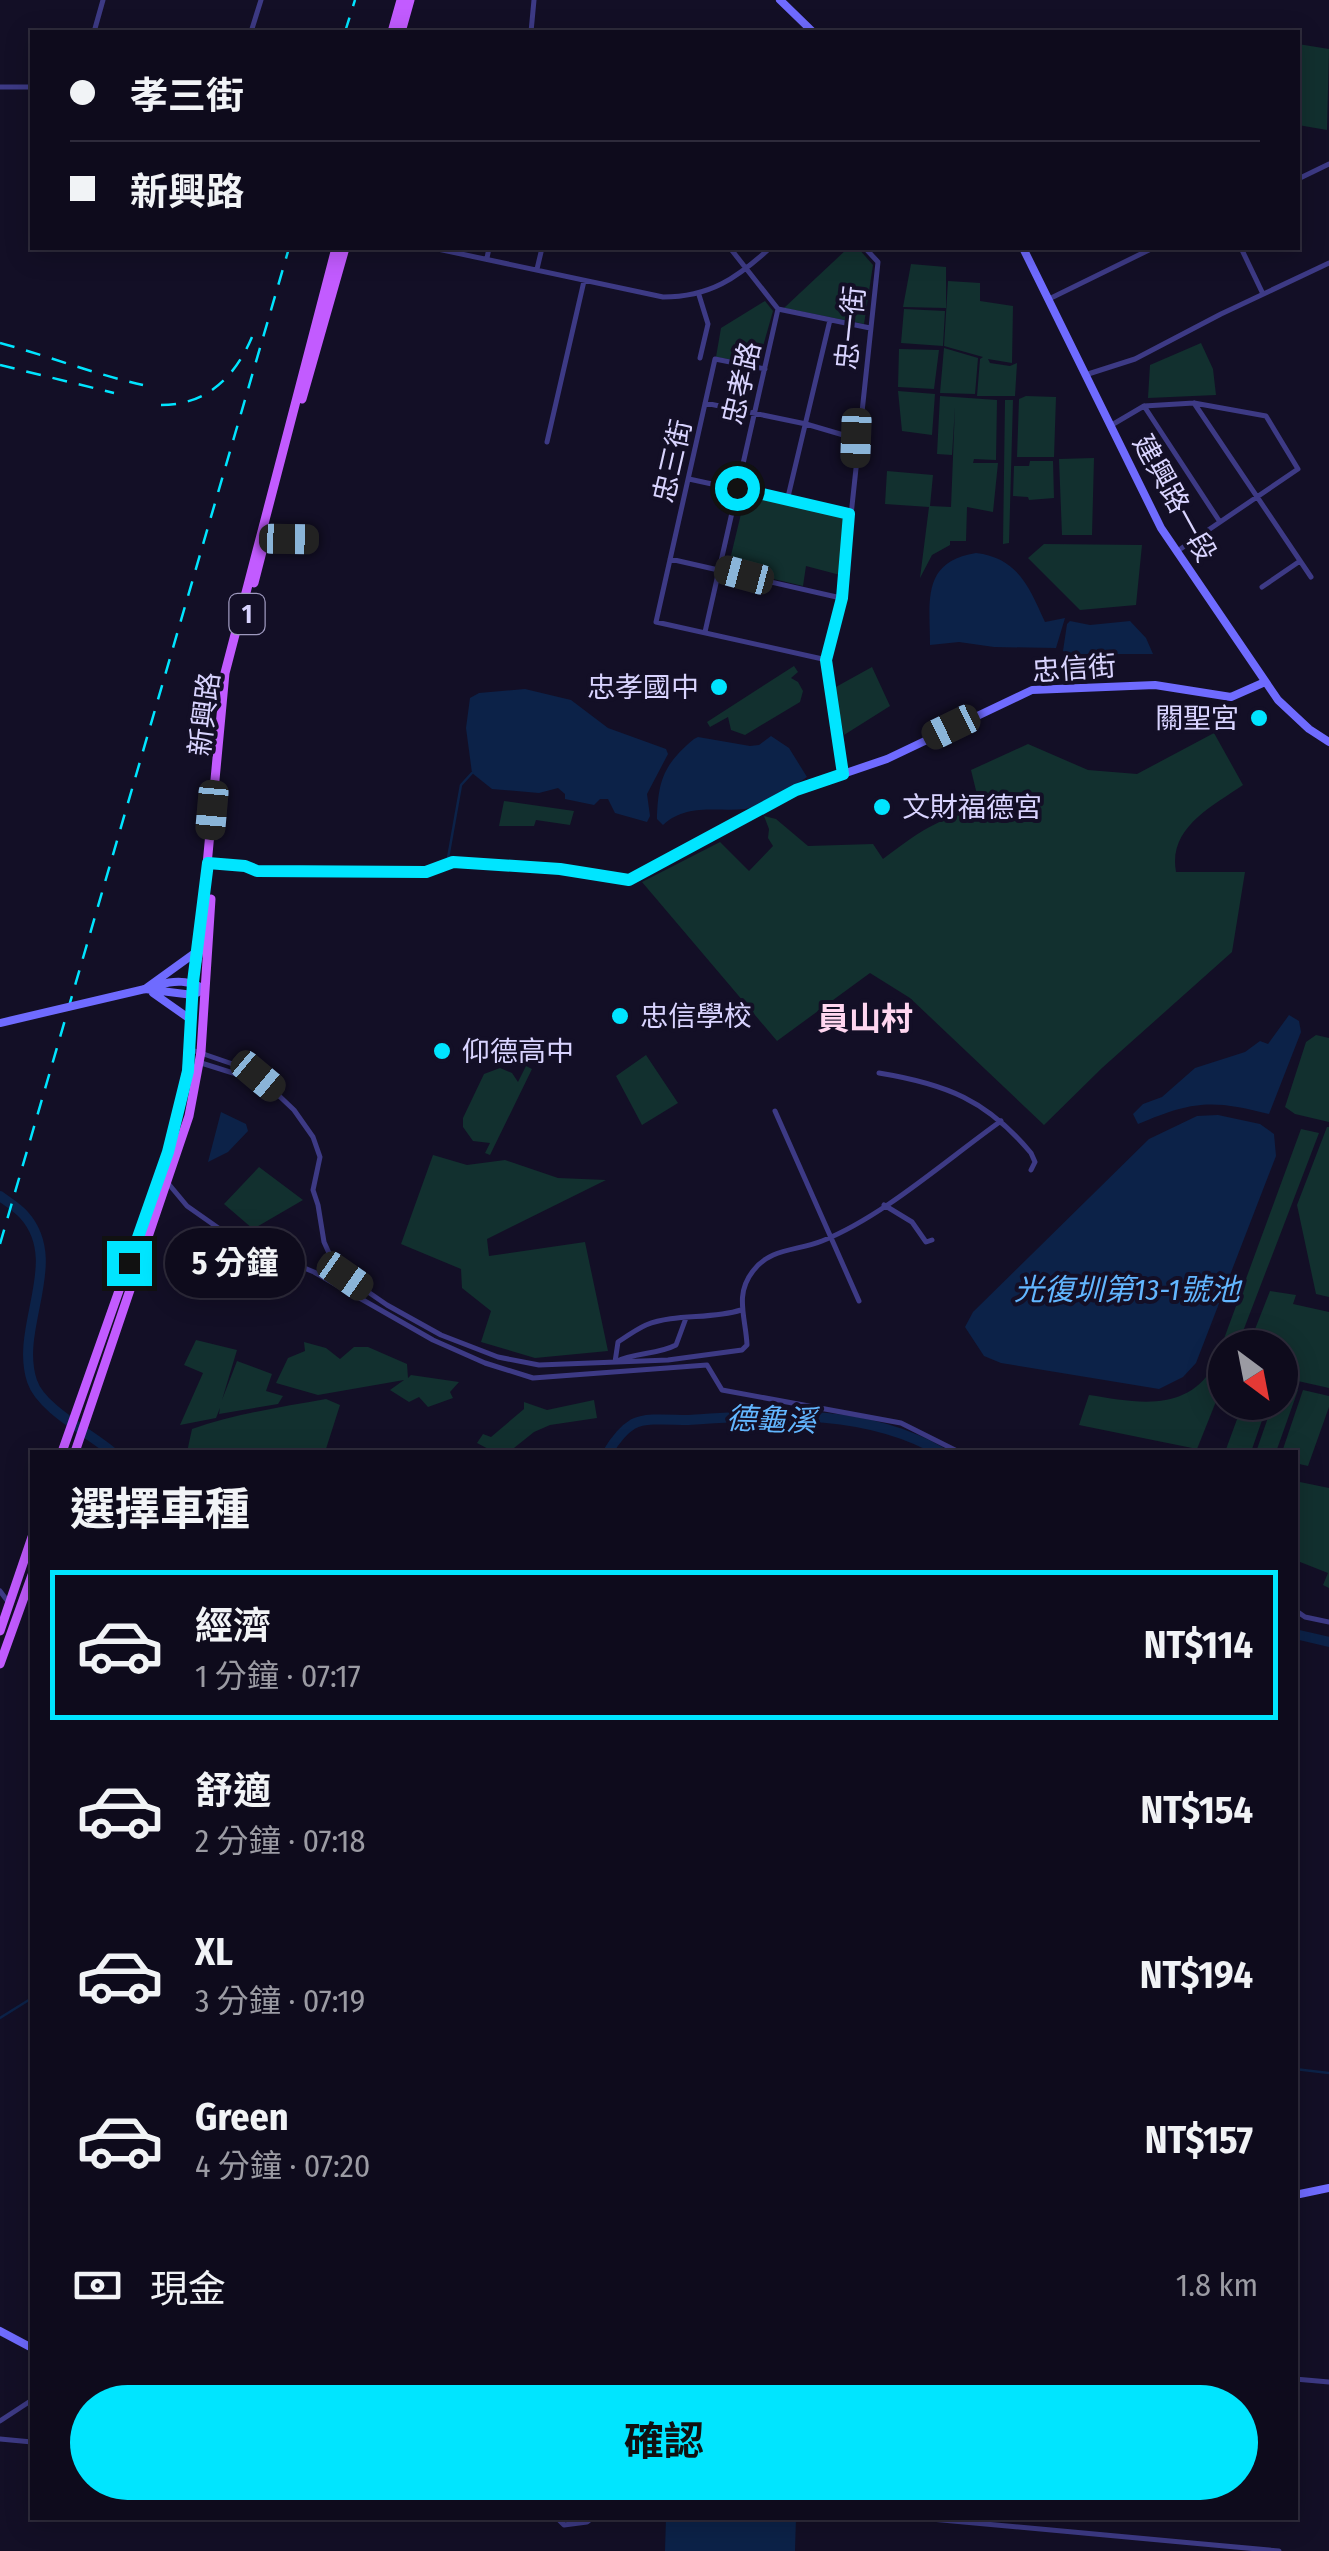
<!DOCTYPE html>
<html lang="zh-TW">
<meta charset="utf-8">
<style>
body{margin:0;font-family:"Fira Sans Condensed","Noto Sans TC",sans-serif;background:#171425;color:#f1f3f6;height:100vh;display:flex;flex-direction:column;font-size:38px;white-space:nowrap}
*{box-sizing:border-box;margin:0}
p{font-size:32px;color:#9b9ba3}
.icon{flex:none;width:55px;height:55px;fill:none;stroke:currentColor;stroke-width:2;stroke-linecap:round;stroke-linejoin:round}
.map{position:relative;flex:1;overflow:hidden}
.details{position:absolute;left:30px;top:1450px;width:1268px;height:1070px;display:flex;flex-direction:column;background:#0e0b1c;border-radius:0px;box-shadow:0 5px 25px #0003,0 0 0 2px #2e2b3b}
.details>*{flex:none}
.banner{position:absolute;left:30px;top:30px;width:1270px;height:220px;border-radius:0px;box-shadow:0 5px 25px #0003,0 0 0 2px #2e2b3b;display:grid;align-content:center;height:220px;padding:0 40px;background:#0e0b1c}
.needle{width:65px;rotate:148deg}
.fabs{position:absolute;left:1208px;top:1330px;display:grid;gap:20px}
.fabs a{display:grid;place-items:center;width:90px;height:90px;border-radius:50%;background:#0e0b1c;box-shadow:0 5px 25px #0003,0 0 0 2px #2e2b3b;font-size:50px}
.end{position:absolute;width:45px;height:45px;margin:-22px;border:12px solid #00e5ff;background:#111;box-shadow:0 0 0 5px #111}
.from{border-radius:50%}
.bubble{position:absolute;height:70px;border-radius:35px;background:#0e0b1c;box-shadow:0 5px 25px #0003,0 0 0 2px #2e2b3b;font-size:32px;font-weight:700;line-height:70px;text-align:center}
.car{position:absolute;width:30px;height:60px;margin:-30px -15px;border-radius:12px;box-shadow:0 0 8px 2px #0007;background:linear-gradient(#222 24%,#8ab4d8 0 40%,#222 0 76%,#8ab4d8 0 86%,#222 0)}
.banner b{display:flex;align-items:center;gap:35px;height:95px;font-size:38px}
.banner b+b{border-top:2px solid #2e2b3b}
.banner i{width:25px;height:25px;background:#f1f3f6}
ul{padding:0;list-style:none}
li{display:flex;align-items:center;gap:30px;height:150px;margin:0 20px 15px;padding:0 20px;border:5px solid transparent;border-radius:0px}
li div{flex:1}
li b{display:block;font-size:38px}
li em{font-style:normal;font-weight:700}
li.on{border-color:#00e5ff}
li>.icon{width:90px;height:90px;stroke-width:1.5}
h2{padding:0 40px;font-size:45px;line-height:120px}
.pay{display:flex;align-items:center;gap:25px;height:110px;padding:0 40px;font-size:38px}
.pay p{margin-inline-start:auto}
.action{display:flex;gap:20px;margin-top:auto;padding:20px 40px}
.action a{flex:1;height:115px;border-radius:60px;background:#00e5ff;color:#111;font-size:40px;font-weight:700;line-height:115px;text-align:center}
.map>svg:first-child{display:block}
.green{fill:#12302f}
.water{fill:#0c2248}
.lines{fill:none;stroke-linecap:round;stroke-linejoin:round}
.stream{stroke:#0c2248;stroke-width:2.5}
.river{stroke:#0c2248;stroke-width:10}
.street{stroke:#3d3a85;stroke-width:5}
.secondary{stroke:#6f6bff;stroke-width:8}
.primary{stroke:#c25bff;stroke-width:9}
.rail{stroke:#00e5ff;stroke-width:2.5;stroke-dasharray:15 12;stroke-linecap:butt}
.secondary-bridge{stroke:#6f6bff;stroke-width:8}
.route{stroke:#00e5ff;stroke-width:12}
.poi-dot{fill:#00e5ff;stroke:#130f26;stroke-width:4}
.labels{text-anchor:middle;stroke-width:8;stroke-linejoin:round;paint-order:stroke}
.shield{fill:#130f26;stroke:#9e99be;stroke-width:2.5}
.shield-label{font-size:25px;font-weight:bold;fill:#d9d4ff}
.street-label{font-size:28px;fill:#d9d4ff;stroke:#130f26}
.poi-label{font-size:28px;fill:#d9d4ff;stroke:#130f26;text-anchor:start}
.water-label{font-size:30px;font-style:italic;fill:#62b6ff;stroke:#130f26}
.quarter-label{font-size:32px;font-weight:bold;fill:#ffd6f0;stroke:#130f26}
</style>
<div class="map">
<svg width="1329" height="2551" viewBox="0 0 1329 2551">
<rect width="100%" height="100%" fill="#130f26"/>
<path class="green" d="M1298 44 1329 49 1327 130 1298 125Z
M848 248H858L873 265 864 324 784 308Z
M911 264 946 267V308L903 307Z
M948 281 980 283V301L1013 306 1012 363 988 359 990 363 1010 366 1017 363 1015 396H977L980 359 983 357 944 346Z
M765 301 773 311 758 364 716 357 721 328Z
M904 309 945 311 943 346 901 343Z
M1201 343 1213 369 1216 395 1148 398 1150 365Z
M944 348 978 358 975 394 940 393Z
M899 349 939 350 934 389 898 387Z
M898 391 935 394 932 435 902 431Z
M940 396 997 400 996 460 974 459 973 463H998L993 512 967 507 966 541H950V545L932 555 920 578 929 507 885 504 887 471 933 475 930 506 951 507 955 407 952 455 937 454Z
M1026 396 1056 397 1054 457H1017L1019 399Z
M1005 400H1013L1009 543 1003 544Z
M1094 458 1092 535H1062L1059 459Z
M1030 461H1053L1054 498 1029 500 1028 497 1013 496 1014 466H1029Z
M745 497 788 503 846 519 840 575 806 566 803 586 728 568Z
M1044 544 1142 545 1136 605 1080 610 1028 558Z
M794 666 798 672 791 678 798 682 803 691 800 702 745 735 731 730 728 717 710 727 707 722Z
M872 667 890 706 844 735 834 688Z
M1214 733 1243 785C1211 807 1168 828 1176 872H1245L1232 952 1102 1068 1044 1125 910 998 870 973 777 1041 642 882 720 842 749 871 773 846 768 838 769 829 764 816 776 819 808 846 873 844 883 859C915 835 940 815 981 811L971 770 1028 744 1088 770 1137 774Z
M504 801 574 811 570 825 536 820 534 826H499Z
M1316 1035 1329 1038V1122L1295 1114 1285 1107 1306 1042Z
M646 1055 678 1103 642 1125 616 1076Z
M526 1066 532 1069 490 1155 485 1153 490 1143 473 1141 463 1127V1118L484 1074 500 1068 512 1073 518 1082Z
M1327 1127H1329V1297L1316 1294 1297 1205Z
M1301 1129 1319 1133 1237 1347 1225 1348V1379L1197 1449 1079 1425 1089 1395C1135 1402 1185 1414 1214 1366Z
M433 1155 467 1165 505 1160 558 1178 606 1180 487 1239 489 1256 585 1242 608 1351 535 1358 481 1342 491 1311 462 1288 461 1269 401 1244Z
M259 1167 303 1200 253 1229 224 1204Z
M1270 1291 1296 1295 1293 1304 1329 1312V1388L1280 1377V1348L1248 1347Z
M196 1340 237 1350 222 1400 237 1361 272 1374 266 1391 283 1396 278 1404 219 1414 220 1408 216 1418 180 1425 203 1373 184 1365Z
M304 1342 326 1348 340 1359 354 1347H368L407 1364 408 1378 411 1375 459 1382 450 1392 453 1398 428 1407 419 1397 409 1402 390 1390 404 1380 318 1395 276 1383 288 1358 305 1351Z
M1280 1385 1298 1390 1276 1452H1256L1273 1403 1280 1402Z
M1303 1390 1329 1396V1407L1308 1466 1295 1463V1452H1282Z
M326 1399 340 1405 325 1452H187L192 1429C235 1414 281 1407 326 1399Z
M594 1400 597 1418 550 1425 534 1432 509 1452H494L477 1443 483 1434 491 1437 524 1409V1402L547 1410Z
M1243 1403H1268L1251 1452H1225Z
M1295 1481 1329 1488V1588L1323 1585 1328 1573 1295 1560Z"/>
<path class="water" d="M976 553C1018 558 1029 587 1045 622L1065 618 1056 648 994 647 959 642 930 645C930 601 921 562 976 553Z
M1070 621 1090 625 1130 621 1146 638 1153 654H1068L1063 651 1067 624Z
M525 689 571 700 608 728 666 749 668 754 647 794 650 816 647 822 615 813 608 799H600L594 805 565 799V794L558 788 539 793 492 789 472 773 466 728 470 698 479 693Z
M771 736 789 748 807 777C792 787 763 807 745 809 716 812 687 803 663 825L657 819C658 780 664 764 694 739L698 737 750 746 759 745Z
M1289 1015 1299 1021 1301 1032 1269 1114C1212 1099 1192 1101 1138 1124L1133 1114 1143 1104 1162 1097 1195 1068 1245 1052 1260 1041 1268 1044Z
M221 1112 246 1124 248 1131 228 1152 208 1162Z
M1218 1115 1260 1124 1274 1134 1276 1156 1196 1363 1183 1377 1159 1389 1001 1363 984 1356 965 1327 973 1312 1149 1139 1197 1116Z
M666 2518H796L795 2551H665Z"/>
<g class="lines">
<path class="stream" d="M448 858 461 785 472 773
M0 2018 32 1998
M1295 2069 1329 2073"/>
<path class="river" d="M0 1196C8 1202 18 1208 24 1215 66 1262 14 1327 32 1381 41 1409 90 1433 112 1452
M608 1452C614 1442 623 1430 633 1424 646 1417 672 1420 686 1420 774 1415 863 1407 941 1452
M1295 1634 1329 1642"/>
<path class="street" d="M94 32 103 0
M251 32 261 0
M531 32 534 0
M0 87H32
M1298 179 1329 164
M187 248H189
M433 248 663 297C710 297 737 278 770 248
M1241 248 1263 294
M487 258 489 248
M537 269 542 248
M699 295 708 324 700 358
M1049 299 1153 248
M778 309 870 328
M765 369 715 359 656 622 827 660
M1085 375 1135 359 1221 314 1329 263
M705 403 806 424 857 439
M1194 403 1311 577
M1144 406 1220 522
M1110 426 1144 406 1194 403 1266 416 1298 469 1176 552
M547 442 584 281
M689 479 849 514
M787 501 830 320
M266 539 312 540
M670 559 841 598
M1262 587 1300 561
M705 632 778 309 730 248
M843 774 827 660 844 581 878 262 865 248
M189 1049 253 1071 294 1110 313 1137 320 1157 313 1190 318 1205 324 1242 334 1264 345 1276 387 1305 441 1335 498 1357 539 1365 668 1360 742 1350 747 1345C746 1318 734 1295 753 1271 770 1248 797 1251 822 1241 884 1216 946 1160 1001 1121
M198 1062 249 1078 258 1076
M879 1073C946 1084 987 1100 1031 1153L1035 1162 1031 1170
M775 1111 859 1301
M167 1182 187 1206 234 1239 314 1272 433 1340 485 1363 533 1378 707 1365 722 1390 901 1423 959 1452
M884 1205 912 1222 926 1242 932 1240
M686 1318 676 1345C657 1355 635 1352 615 1362L618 1342C627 1336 637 1329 646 1325 676 1313 710 1320 741 1310
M0 1591 9 1603
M1295 1610 1305 1617 1329 1622
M1295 2379 1329 2382
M0 2421 32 2400
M0 2439 32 2442
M557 2518 564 2525 587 2522 592 2518
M920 2518 1279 2551"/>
<path class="secondary" d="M780 0 813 32
M1023 248 1161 528 1278 700 1309 729 1329 742
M208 863 245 865 257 871H426L453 862 560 869 629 880 796 790 887 759 1032 690 1155 685 1231 697 1265 682
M159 985C175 980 189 980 204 989
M145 989 199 950
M145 989 193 995 204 989
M153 993 190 1019
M1295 2195 1329 2188
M0 2331 32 2348"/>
<path class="primary" d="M392 32 401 0
M401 32 410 0
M302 399 345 248
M254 583 264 544
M62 1452 168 1152 187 1071 193 982 199 950 225 673 336 248
M75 1452 189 1116 201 1052 211 899
M0 1631 32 1537
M0 1664 32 1575"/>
<path class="rail" d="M345 32 355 0
M0 343C48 356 94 374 143 385
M0 365 114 393
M161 405C207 405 235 377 252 337
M0 1244 289 248"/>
<path class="secondary-bridge" d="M0 1023 145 989"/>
</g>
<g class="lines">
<path class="route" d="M129 1263 168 1152 188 1071 193 982 208 863 245 866 257 871 426 872 453 862 560 869 629 880 796 790 843 774 826 660 842 598 849 514 737 488"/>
</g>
<g class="poi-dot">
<circle cx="719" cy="687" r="10"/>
<circle cx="1259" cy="718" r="10"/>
<circle cx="882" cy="807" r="10"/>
<circle cx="620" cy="1016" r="10"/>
<circle cx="442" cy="1051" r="10"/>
</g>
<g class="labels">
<rect class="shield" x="229.5" y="594" width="35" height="40" rx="8"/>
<g class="shield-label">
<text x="247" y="623">1</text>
</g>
<g class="street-label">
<text transform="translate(850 328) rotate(-84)" y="10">忠一街</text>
<text transform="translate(741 383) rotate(-77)" y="10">忠孝路</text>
<text transform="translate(672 461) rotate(-77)" y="10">忠三街</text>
<text transform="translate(1175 498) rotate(61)" y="10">建興路一段</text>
<text transform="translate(1074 668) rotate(-4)" y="10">忠信街</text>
<text transform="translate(204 714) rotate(-83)" y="10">新興路</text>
</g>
<g class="poi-label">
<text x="699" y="697" text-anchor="end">忠孝國中</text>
<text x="1239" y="728" text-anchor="end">關聖宮</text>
<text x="902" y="817">文財福德宮</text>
<text x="640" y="1026">忠信學校</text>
<text x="462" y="1061">仰德高中</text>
</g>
<g class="water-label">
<text x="1127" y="1300">光復圳第13-1號池</text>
<text transform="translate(771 1420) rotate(2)" y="10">德龜溪</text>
</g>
<g class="quarter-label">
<text x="865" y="1030">員山村</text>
</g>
</g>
</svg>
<div class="fabs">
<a><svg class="needle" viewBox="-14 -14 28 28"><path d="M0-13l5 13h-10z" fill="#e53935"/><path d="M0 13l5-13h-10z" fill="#9b9ba3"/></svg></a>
</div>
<i class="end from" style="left:737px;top:488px"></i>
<i class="end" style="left:129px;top:1263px"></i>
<div class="bubble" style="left:165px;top:1228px;width:140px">5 分鐘</div>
<i class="car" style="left:856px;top:438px;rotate:182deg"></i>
<i class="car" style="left:289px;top:539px;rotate:91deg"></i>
<i class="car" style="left:744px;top:575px;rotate:285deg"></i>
<i class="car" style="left:951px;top:727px;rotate:244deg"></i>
<i class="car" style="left:212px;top:810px;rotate:185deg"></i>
<i class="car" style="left:258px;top:1076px;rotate:130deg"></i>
<i class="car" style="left:345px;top:1276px;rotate:125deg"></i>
<div class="banner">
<b><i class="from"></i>孝三街</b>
<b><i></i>新興路</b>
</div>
<section class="details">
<h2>選擇車種</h2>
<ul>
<li class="on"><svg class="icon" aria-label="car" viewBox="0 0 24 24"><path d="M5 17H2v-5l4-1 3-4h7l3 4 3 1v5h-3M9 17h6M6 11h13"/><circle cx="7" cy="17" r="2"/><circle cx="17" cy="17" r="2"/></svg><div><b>經濟</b><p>1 分鐘 · 07:17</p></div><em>NT$114</em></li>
<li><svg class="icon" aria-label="car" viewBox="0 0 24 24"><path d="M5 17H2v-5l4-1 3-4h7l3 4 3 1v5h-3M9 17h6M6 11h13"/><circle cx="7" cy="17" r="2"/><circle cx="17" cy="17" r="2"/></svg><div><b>舒適</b><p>2 分鐘 · 07:18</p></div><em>NT$154</em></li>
<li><svg class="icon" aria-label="car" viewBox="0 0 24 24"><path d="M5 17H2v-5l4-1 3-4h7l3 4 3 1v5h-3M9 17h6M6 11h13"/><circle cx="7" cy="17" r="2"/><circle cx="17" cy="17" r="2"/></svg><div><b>XL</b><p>3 分鐘 · 07:19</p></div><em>NT$194</em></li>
<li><svg class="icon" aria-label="car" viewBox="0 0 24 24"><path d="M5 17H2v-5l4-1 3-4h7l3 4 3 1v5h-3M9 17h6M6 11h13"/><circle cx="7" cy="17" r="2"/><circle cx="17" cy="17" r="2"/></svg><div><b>Green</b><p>4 分鐘 · 07:20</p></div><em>NT$157</em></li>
</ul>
<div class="pay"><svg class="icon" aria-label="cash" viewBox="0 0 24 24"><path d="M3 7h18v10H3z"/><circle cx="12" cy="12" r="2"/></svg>現金<p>1.8 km</p></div>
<div class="action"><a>確認</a></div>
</section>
</div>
